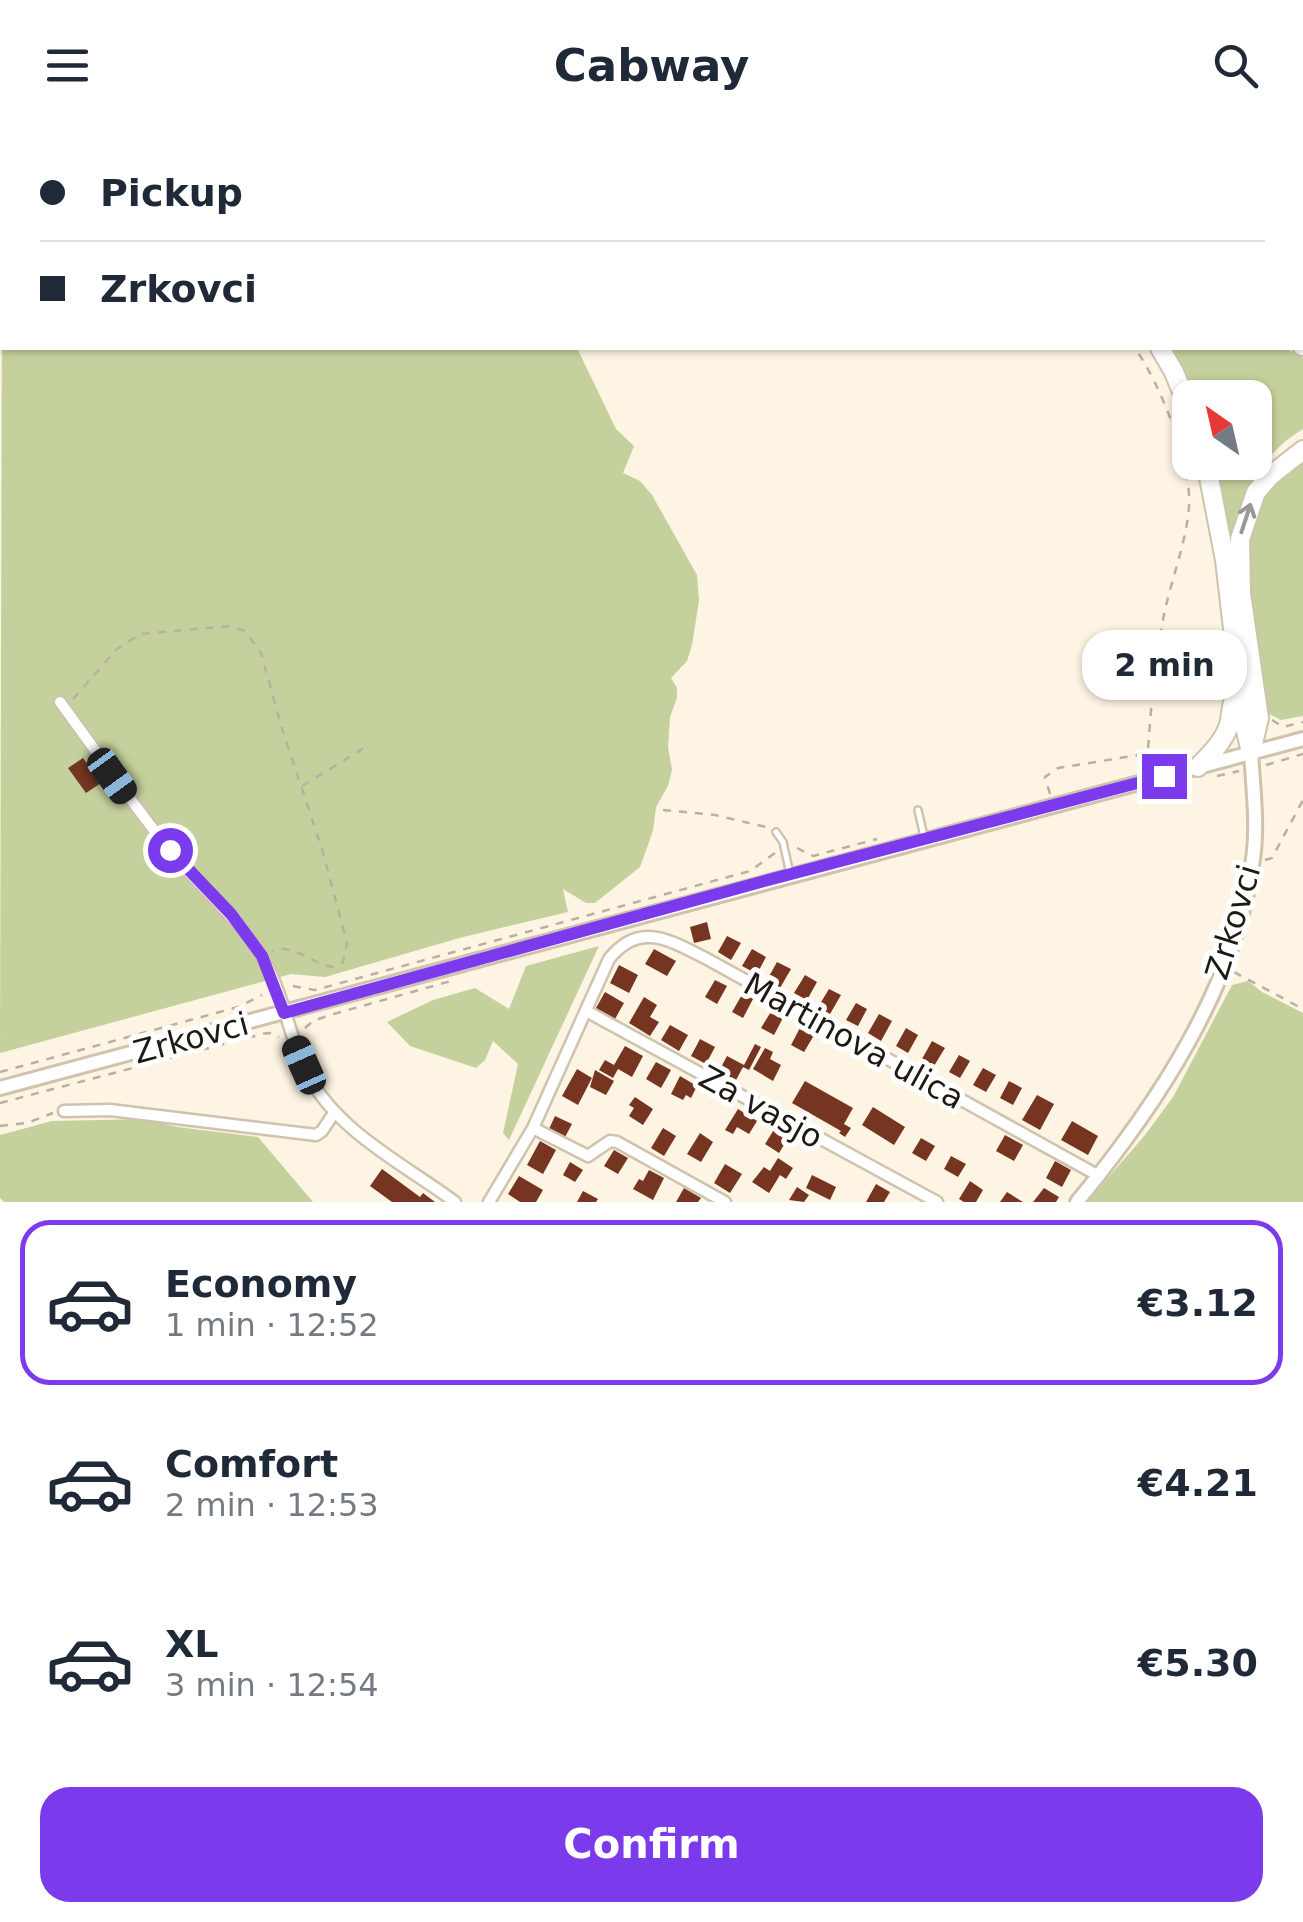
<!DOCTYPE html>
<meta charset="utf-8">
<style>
body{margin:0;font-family:"DejaVu Sans",sans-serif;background:#f6f6f7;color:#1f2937;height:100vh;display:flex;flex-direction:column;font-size:38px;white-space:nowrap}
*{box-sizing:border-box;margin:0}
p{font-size:32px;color:#747a83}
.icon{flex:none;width:55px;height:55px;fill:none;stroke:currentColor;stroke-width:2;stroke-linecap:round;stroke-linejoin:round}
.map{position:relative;height:1072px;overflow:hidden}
.panel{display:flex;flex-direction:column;background:#fff;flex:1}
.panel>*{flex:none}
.banner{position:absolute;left:0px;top:0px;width:1305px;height:220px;box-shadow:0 2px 8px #0004;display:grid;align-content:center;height:220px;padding:0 40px;background:#fff}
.needle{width:65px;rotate:326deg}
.buttons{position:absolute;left:1172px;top:250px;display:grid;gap:20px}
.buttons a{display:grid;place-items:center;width:100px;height:100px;border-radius:20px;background:#fff;box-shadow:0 2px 8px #0004;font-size:50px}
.end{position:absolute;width:45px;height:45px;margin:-22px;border:12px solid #7c3aed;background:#fff;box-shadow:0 0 0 5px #fff}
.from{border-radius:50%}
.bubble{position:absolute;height:70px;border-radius:30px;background:#fff;box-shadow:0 2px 8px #0004;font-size:32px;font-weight:800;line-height:70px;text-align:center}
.car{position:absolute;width:30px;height:60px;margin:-30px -15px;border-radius:12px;box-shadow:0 0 8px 2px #0007;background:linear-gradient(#222 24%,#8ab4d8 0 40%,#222 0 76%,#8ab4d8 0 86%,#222 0)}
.banner b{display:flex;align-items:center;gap:35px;height:95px;font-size:38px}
.banner b+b{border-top:2px solid #e0e1e3}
.banner i{width:25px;height:25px;background:#1f2937}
ul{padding:18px 0 0;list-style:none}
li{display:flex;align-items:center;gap:30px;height:165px;margin:0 20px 15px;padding:0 20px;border:5px solid transparent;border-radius:30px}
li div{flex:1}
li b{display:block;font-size:38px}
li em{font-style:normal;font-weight:800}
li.active{border-color:#7c3aed}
li>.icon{width:90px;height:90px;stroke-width:1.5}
.cta{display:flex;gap:20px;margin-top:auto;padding:20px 40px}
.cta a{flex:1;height:115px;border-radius:30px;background:#7c3aed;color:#fff;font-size:40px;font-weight:800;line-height:115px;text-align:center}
header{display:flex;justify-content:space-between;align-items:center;height:130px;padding:0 40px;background:#fff;font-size:45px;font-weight:800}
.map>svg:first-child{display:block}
.green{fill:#c5d19c}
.building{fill:#763520}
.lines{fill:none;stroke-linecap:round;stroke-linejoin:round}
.service-casing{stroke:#cfc3ae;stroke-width:10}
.minor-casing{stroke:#cfc3ae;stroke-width:15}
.tertiary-casing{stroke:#cfc3ae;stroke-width:18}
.motorway-casing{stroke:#cfc3ae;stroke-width:22}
.path{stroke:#b9b0a2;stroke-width:2.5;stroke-dasharray:8 8;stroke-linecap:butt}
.service{stroke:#fff;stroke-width:5}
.minor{stroke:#fff;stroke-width:10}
.tertiary{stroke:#fff;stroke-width:12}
.motorway{stroke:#fff;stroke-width:18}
.oneway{stroke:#9a9894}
.route{stroke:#7c3aed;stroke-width:12}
.labels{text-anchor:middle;stroke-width:10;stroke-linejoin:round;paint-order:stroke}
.street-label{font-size:32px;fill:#1e1912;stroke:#fff}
</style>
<header><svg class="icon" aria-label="menu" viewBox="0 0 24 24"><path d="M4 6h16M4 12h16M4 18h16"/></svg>Cabway<svg class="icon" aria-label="search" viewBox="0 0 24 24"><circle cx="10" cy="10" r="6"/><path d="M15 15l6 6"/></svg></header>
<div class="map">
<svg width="1303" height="1072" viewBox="0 0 1303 1072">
<rect width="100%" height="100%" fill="#fef4e3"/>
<path class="green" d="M2 149V218H577L616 299 634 316 623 343 640 351 652 365 697 445 699 471 692 515 687 531 671 548 677 558V568L670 587 668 617 672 640 668 656 656 677 653 701 640 737 595 773H586L563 759 568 782 463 807 325 847 291 844 0 923Z
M1170 218H1285L1303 228V299C1258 326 1235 372 1232 423L1213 333 1255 332V268L1194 267Z
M1303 327V586L1281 590 1267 583C1259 530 1231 425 1254 376 1265 354 1284 341 1303 327Z
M599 816 509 1010 503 1003 518 934 493 911 485 930 476 938 410 916 387 892 433 870 475 858 509 879 526 836Z
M1248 851 1262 862 1303 883V1072H1087L1145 1005 1173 967 1232 855Z
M146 989 177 997 258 1007 313 1072H4L0 1068V1005L52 991Z"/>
<path class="building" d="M83 628 101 653 86 663 68 638Z
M707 792 711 809 694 813 690 797Z
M727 806 741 813 731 830 718 822Z
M654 819 676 831 667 846 645 834Z
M752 819 766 827 757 844 742 836Z
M777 832 791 839 780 858 767 850Z
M619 835 638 845 629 863 610 853Z
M805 845 817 852 807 870 794 863Z
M715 850 727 856 717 874 705 867Z
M829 859 841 865 830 884 818 877Z
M605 862 624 873 615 889 596 878Z
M743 863 753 869 743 888 732 882Z
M644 867 657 875 650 887 659 892 650 906 629 893Z
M856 873 867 879 858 896 846 890Z
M772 880 784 886 774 905 761 898Z
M879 884 892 891 881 911 868 903Z
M802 894 816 902 804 922 791 915Z
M670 895 688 905 679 921 661 910Z
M906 898 918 905 908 923 896 916Z
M700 909 715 917 706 934 691 926Z
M932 911 945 918 934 936 922 929Z
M755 914 761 917 749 940 743 937 735 952 718 943 727 926 744 935Z
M625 916 643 926 632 947 618 939 613 948 599 940 605 930 614 935Z
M765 918 773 922 770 929 781 935 773 951 753 939Z
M959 925 970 931 960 948 949 942Z
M656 932 671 940 661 958 646 949Z
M983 938 996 945 986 962 973 955Z
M577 939 592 948 578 975 562 966Z
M595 940 614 951 606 965 590 957Z
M680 946 697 956 691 968 686 965 683 970 671 964Z
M805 951 853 978 844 994 851 998 845 1007 839 1003 841 1001 792 973Z
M1009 951 1022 958 1013 975 1000 968Z
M1037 965 1054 974 1040 1000 1022 990Z
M635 967 653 979 643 995 629 986 634 978 629 975Z
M873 977 905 997 894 1015 862 995Z
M738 979 757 991 749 1004 737 997 733 1004 725 1000Z
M555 986 572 994 565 1007 549 999Z
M1072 991 1098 1006 1088 1025 1061 1010Z
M663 998 676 1006 664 1026 651 1018Z
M775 998 789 1007 779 1023 765 1014Z
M700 1003 713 1012 701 1032 687 1024Z
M1005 1005 1023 1015 1014 1031 996 1021Z
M921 1008 935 1016 926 1031 912 1023Z
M540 1011 556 1020 543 1044 527 1035Z
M614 1020 628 1028 618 1044 604 1036Z
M951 1026 966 1034 958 1047 944 1039Z
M778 1028 793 1038 786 1049 780 1045 769 1063 752 1052 764 1037 770 1041Z
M1055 1031 1071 1040 1062 1057 1046 1048Z
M570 1032 583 1040 575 1052 563 1045Z
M725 1034 742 1044 730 1063 714 1053Z
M382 1039 420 1067 423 1063 435 1072H392L370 1056Z
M649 1040 664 1048 653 1070 633 1059 639 1049 643 1051Z
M812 1045 836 1057 830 1070 806 1058Z
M519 1046 543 1060 536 1072H520L508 1064Z
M970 1051 983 1060 976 1072H964L959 1069Z
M876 1054 890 1062 884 1072H866Z
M797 1057 809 1065 804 1072 789 1070Z
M684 1058 701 1068 698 1072H676Z
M1044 1058 1059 1067 1056 1072H1033Z
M583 1061 598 1069 596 1072H577Z
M1007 1062 1023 1072H1000Z"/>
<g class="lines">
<defs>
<path id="service" d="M918 680 925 711
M776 702 783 712 790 744"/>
<path id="minor" d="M60 572C98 623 133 676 174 725 200 757 231 782 255 816 282 853 287 902 307 943 337 1002 404 1034 455 1072
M586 881 937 1072
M64 981 110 980 316 1005 322 1001 334 983
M533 998 588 1026 610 1011 617 1012 725 1072
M489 1072 533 998 609 829C640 790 671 811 707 829L1099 1046"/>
<path id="tertiary" d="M0 958 1303 609
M1077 1072C1157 975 1236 856 1253 729 1258 695 1253 657 1251 622"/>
<path id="motorway" d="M949 0 952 2
M980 0 984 2
M1302 193H1303
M1302 216H1303
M1160 218 1174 242 1190 281
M1206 332 1225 430 1244 593 1250 618
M1251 622 1259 588 1241 463 1240 409 1256 362 1270 346 1303 320
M1198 637C1210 625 1224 611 1229 595 1232 582 1231 572 1237 561"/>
</defs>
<use href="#service" class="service-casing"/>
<use href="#minor" class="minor-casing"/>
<use href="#tertiary" class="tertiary-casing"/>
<use href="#motorway" class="motorway-casing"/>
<path class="path" d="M891 0 895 2
M805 2 806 0
M817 2 823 0
M1271 2V0
M1302 149H1303
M73 569 117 519 140 504 231 496 245 501 261 523 282 599 322 719 347 813 343 832 335 837C313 836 294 812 272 821
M1272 590 1283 597 1303 592
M1266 635 1303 624
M1217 646 1239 641
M302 656 369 615
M1050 664 1045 647 1058 638 1139 625 1148 620C1151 576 1155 533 1163 490 1170 452 1186 415 1189 377 1192 332 1160 254 1135 218
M663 680 715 685 770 698
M797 718 813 726 877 709
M1265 730 1272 728 1303 670
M1234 842 1303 879
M293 856 315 860 750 741 775 723
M305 898 313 891 330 885 451 851
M0 942 238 877 262 865
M0 973 262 904 269 903 279 907
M0 996 27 993 53 983"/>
<use href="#service" class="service"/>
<use href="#minor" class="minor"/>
<use href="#tertiary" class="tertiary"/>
<use href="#motorway" class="motorway"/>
</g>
<defs><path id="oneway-shaft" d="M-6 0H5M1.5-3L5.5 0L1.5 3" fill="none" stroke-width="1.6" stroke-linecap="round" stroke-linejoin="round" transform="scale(2.5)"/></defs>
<use class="oneway" href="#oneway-shaft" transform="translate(1246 388) rotate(-72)"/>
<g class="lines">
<path class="route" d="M170 720 231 784 262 826 284 883 768 750 1164 646"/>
</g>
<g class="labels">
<g class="street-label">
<text transform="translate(1233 792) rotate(-73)" y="11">Zrkovci</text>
<text transform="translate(191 908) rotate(-15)" y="11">Zrkovci</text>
<text transform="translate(854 911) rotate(29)" y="11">Martinova ulica</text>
<text transform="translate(761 977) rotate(29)" y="11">Za vasjo</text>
</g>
</g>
</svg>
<div class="buttons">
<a><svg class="needle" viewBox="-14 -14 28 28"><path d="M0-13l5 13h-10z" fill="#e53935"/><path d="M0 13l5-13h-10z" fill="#747a83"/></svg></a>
</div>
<i class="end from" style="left:170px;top:720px"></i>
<i class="end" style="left:1164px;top:646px"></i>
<div class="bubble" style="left:1082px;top:500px;width:165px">2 min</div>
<i class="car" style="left:112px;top:646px;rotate:144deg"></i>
<i class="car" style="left:304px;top:935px;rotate:336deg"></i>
<div class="banner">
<b><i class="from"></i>Pickup</b>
<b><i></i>Zrkovci</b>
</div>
</div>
<section class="panel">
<ul>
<li class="active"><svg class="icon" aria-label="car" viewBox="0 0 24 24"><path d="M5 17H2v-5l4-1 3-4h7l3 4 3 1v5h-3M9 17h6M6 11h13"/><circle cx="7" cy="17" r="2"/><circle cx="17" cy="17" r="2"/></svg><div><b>Economy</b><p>1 min · 12:52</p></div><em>€3.12</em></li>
<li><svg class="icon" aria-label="car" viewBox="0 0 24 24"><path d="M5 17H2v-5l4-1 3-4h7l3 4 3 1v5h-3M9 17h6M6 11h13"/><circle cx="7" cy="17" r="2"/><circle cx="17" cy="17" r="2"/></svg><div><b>Comfort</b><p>2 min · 12:53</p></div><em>€4.21</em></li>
<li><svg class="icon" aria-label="car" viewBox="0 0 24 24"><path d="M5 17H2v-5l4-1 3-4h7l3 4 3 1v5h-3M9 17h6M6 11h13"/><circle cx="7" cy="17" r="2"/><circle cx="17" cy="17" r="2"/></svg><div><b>XL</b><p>3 min · 12:54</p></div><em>€5.30</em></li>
</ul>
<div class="cta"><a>Confirm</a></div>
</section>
